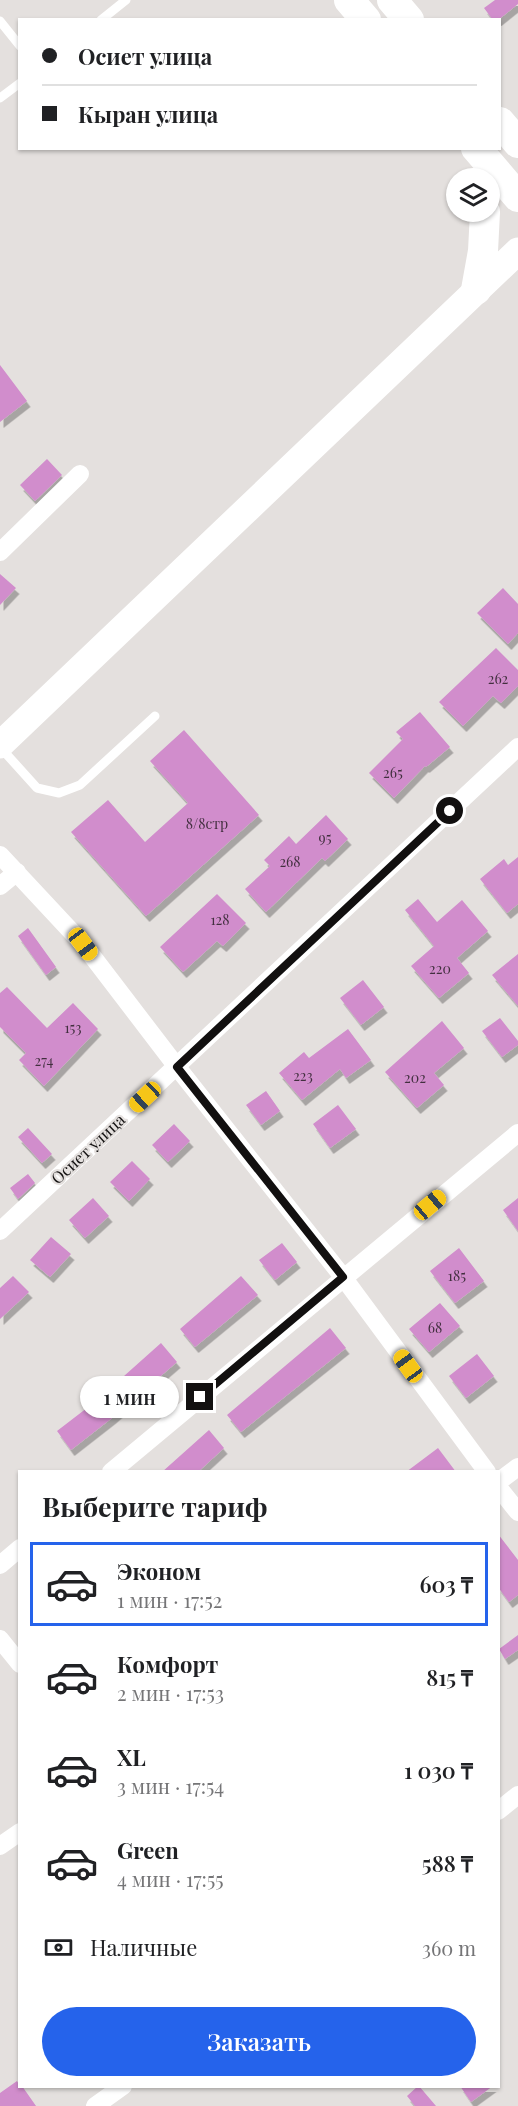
<!DOCTYPE html>
<html lang="ru">
<meta charset="utf-8">
<style>
body{margin:0;font-family:"Playfair Display",serif;background:#f6f6f6;color:#202124;height:100vh;display:flex;flex-direction:column;font-size:22px;white-space:nowrap}
*{box-sizing:border-box;margin:0}
p{font-size:20px;color:#757577}
.icon{flex:none;width:33px;height:33px;fill:none;stroke:currentColor;stroke-width:2;stroke-linecap:round;stroke-linejoin:round}
.map{position:relative;flex:1;overflow:hidden}
.sheet{position:absolute;left:18px;top:1470px;width:482px;height:618px;display:flex;flex-direction:column;background:#fff;border-radius:0px;box-shadow:0 2px 4px #0004}
.sheet>*{flex:none}
.top-card{position:absolute;left:18px;top:18px;width:483px;height:132px;border-radius:0px;box-shadow:0 2px 4px #0004;display:grid;align-content:center;height:132px;padding:0 24px;background:#fff}
.buttons{position:absolute;left:446px;top:168px;display:grid;gap:12px}
.buttons a{display:grid;place-items:center;width:54px;height:54px;border-radius:50%;background:#fff;box-shadow:0 2px 4px #0004;font-size:30px}
.end{position:absolute;width:27px;height:27px;margin:-14px;border:8px solid #121010;background:#fff;box-shadow:0 0 0 3px #fff}
.from{border-radius:50%}
.bubble{position:absolute;height:42px;border-radius:21px;background:#fff;box-shadow:0 2px 4px #0004;font-size:20px;font-weight:600;line-height:42px;text-align:center}
.car{position:absolute;width:18px;height:36px;margin:-18px -9px;border-radius:8px;box-shadow:0 0 4px 2px #0007;background:linear-gradient(#f5c518 24%,#345 0 40%,#f5c518 0 76%,#345 0 86%,#f5c518 0)}
.top-card b{display:flex;align-items:center;gap:21px;height:57px;font-size:22px}
.top-card b+b{border-top:2px solid #e0e0e0}
.top-card i{width:15px;height:15px;background:#202124}
ul{padding:0;list-style:none}
li{display:flex;align-items:center;gap:18px;height:84px;margin:0 12px 9px;padding:0 12px;border:3px solid transparent;border-radius:0px}
li div{flex:1}
li b{display:block;font-size:22px}
li em{font-style:normal;font-weight:600}
li.current{border-color:#2563eb}
li>.icon{width:54px;height:54px;stroke-width:1.5}
h2{padding:0 24px;font-size:27px;line-height:72px}
.pay{display:flex;align-items:center;gap:15px;height:66px;padding:0 24px;font-size:22px}
.pay p{margin-inline-start:auto}
.button{display:flex;gap:12px;margin-top:auto;padding:12px 24px}
.button a{flex:1;height:69px;border-radius:36px;background:#2563eb;color:#fff;font-size:24px;font-weight:600;line-height:69px;text-align:center}
.map>svg:first-child{display:block}
.building{fill:#d18dcc;filter:url(#shadow)}
.lines{fill:none;stroke-linecap:round;stroke-linejoin:round}
.lane{stroke:#fff;stroke-width:9}
.street{stroke:#fff;stroke-width:18}
.secondary{stroke:#fff;stroke-width:27}
.primary{stroke:#fff;stroke-width:30}
.route{stroke:#121010;stroke-width:8}
.labels{text-anchor:middle;stroke-width:4.5;stroke-linejoin:round;paint-order:stroke}
.number-label{font-size:14px;fill:#422f3f}
.street-label{font-size:16px;fill:#121010;stroke:#e4e0de}
</style>
<div class="map">
<svg width="518" height="2106" viewBox="0 0 518 2106">
<defs>
<filter id="shadow"><feDropShadow dx="3.5" dy="6" stdDeviation="0" flood-color="#0004"/></filter>
</defs>
<rect width="100%" height="100%" fill="#e4e0de"/>
<path class="building" d="M495 0H518V4L498 20H493L484 8Z
M0 365 27 401 0 422Z
M47 459 62 475 35 501 20 485Z
M0 574 16 588 0 605Z
M503 588 518 604V633L508 644 477 613Z
M496 648 518 670V686L501 703 493 696 463 726 439 702Z
M420 712 450 747 426 767 425 766 394 798 369 773 403 739 396 732Z
M184 730 259 815 146 916 71 832 108 800 145 842 188 803 150 761Z
M326 815 348 839 325 861 322 858 266 912 245 889 270 866 264 860 289 836 296 844Z
M518 857V904L507 913 480 879 504 859 508 865Z
M217 894 246 923 223 946 217 941 183 972 160 947Z
M418 899 437 922 462 900 488 931 457 958 469 973 439 998 411 966 434 946 405 910Z
M28 928 56 967 46 975 18 936Z
M518 954V1006L492 975Z
M363 980 384 1007 361 1025 340 998Z
M7 987 47 1028 73 1003 98 1029 44 1086 19 1060 26 1053 0 1027V993Z
M500 1018 518 1041V1045L502 1057 482 1031Z
M442 1021 464 1048 434 1073 444 1085 417 1108 385 1072Z
M348 1029 371 1060 346 1078 340 1069 302 1100 279 1073 304 1052 309 1058Z
M266 1091 280 1111 261 1125 246 1105Z
M338 1105 356 1129 330 1148 313 1124Z
M174 1124 190 1141 168 1162 152 1145Z
M28 1128 52 1154 42 1163 18 1137Z
M132 1161 150 1179 129 1201 110 1182Z
M28 1174 35 1183 18 1199 10 1188Z
M93 1198 109 1216 85 1238 69 1220Z
M518 1198V1231L503 1210Z
M51 1237 71 1254 50 1277 30 1260Z
M282 1243 297 1262 275 1280 259 1260Z
M459 1248 484 1281 455 1303 430 1271Z
M13 1276 29 1292 0 1319V1288Z
M241 1276 258 1295 195 1347 180 1329Z
M440 1303 460 1326 429 1352 409 1329Z
M330 1328 346 1348 241 1432 227 1415Z
M161 1343 177 1362 112 1418 71 1450 57 1431 96 1401Z
M477 1354 494 1376 466 1398 449 1376Z
M209 1430 224 1448 198 1472H162Z
M438 1448 456 1472H406Z
M498 1534 518 1560V1595L509 1602 498 1587Z
M518 1635V1650L505 1659 499 1649Z
M17 2081 20 2086H22L36 2106H0V2093Z
M418 2086H419L436 2106H415L407 2096Z
M460 2086H493L471 2102Z"/>
<g class="lines">
<path class="lane" d="M101 20 126 0
M0 21 20 46
M0 98 20 83
M0 747 37 788 59 793 80 785 155 716"/>
<path class="street" d="M0 552 80 474
M0 855 83 944 177 1067 343 1277 487 1472
M0 886 17 872
M0 1231 518 747
M111 1472 518 1133
M498 1482 518 1467
M498 1487 518 1512
M0 1565 20 1548
M0 1639 20 1664
M498 1811 518 1795
M0 1846 20 1832
M95 2106 123 2086"/>
<path class="secondary" d="M0 745 518 251"/>
<path class="primary" d="M349 0 366 20
M392 0 409 20
M500 122 518 143
M476 148 518 197
M476 290 483 251 485 212"/>
</g>
<g class="lines">
<path class="route" d="M200 1397 343 1277 177 1067 450 811"/>
</g>
<g class="labels">
<g class="number-label">
<text x="498" y="684">262</text>
<text x="393" y="778">265</text>
<text x="207" y="829">8/8стр</text>
<text x="325" y="843">95</text>
<text x="290" y="867">268</text>
<text x="220" y="925">128</text>
<text x="440" y="974">220</text>
<text x="73" y="1033">153</text>
<text x="44" y="1066">274</text>
<text x="303" y="1081">223</text>
<text x="415" y="1083">202</text>
<text x="457" y="1281">185</text>
<text x="435" y="1333">68</text>
</g>
<g class="street-label">
<text transform="translate(88 1149) rotate(-43)" y="6">Осиет улица</text>
</g>
</g>
</svg>
<div class="buttons">
<a><svg class="icon" aria-label="layers" viewBox="0 0 24 24"><path d="M12 4l9 5-9 5-9-5zM3 14l9 5 9-5"/></svg></a>
</div>
<i class="end from" style="left:450px;top:811px"></i>
<i class="end" style="left:200px;top:1397px"></i>
<div class="bubble" style="left:80px;top:1376px;width:99px">1 мин</div>
<i class="car" style="left:83px;top:944px;rotate:143deg"></i>
<i class="car" style="left:145px;top:1097px;rotate:227deg"></i>
<i class="car" style="left:430px;top:1205px;rotate:50deg"></i>
<i class="car" style="left:408px;top:1366px;rotate:324deg"></i>
<div class="top-card">
<b><i class="from"></i>Осиет улица</b>
<b><i></i>Кыран улица</b>
</div>
<section class="sheet">
<h2>Выберите тариф</h2>
<ul>
<li class="current"><svg class="icon" aria-label="car" viewBox="0 0 24 24"><path d="M5 17H2v-5l4-1 3-4h7l3 4 3 1v5h-3M9 17h6M6 11h13"/><circle cx="7" cy="17" r="2"/><circle cx="17" cy="17" r="2"/></svg><div><b>Эконом</b><p>1 мин · 17:52</p></div><em>603 ₸</em></li>
<li><svg class="icon" aria-label="car" viewBox="0 0 24 24"><path d="M5 17H2v-5l4-1 3-4h7l3 4 3 1v5h-3M9 17h6M6 11h13"/><circle cx="7" cy="17" r="2"/><circle cx="17" cy="17" r="2"/></svg><div><b>Комфорт</b><p>2 мин · 17:53</p></div><em>815 ₸</em></li>
<li><svg class="icon" aria-label="car" viewBox="0 0 24 24"><path d="M5 17H2v-5l4-1 3-4h7l3 4 3 1v5h-3M9 17h6M6 11h13"/><circle cx="7" cy="17" r="2"/><circle cx="17" cy="17" r="2"/></svg><div><b>XL</b><p>3 мин · 17:54</p></div><em>1 030 ₸</em></li>
<li><svg class="icon" aria-label="car" viewBox="0 0 24 24"><path d="M5 17H2v-5l4-1 3-4h7l3 4 3 1v5h-3M9 17h6M6 11h13"/><circle cx="7" cy="17" r="2"/><circle cx="17" cy="17" r="2"/></svg><div><b>Green</b><p>4 мин · 17:55</p></div><em>588 ₸</em></li>
</ul>
<div class="pay"><svg class="icon" aria-label="cash" viewBox="0 0 24 24"><path d="M3 7h18v10H3z"/><circle cx="12" cy="12" r="2"/></svg>Наличные<p>360 m</p></div>
<div class="button"><a>Заказать</a></div>
</section>
</div>
